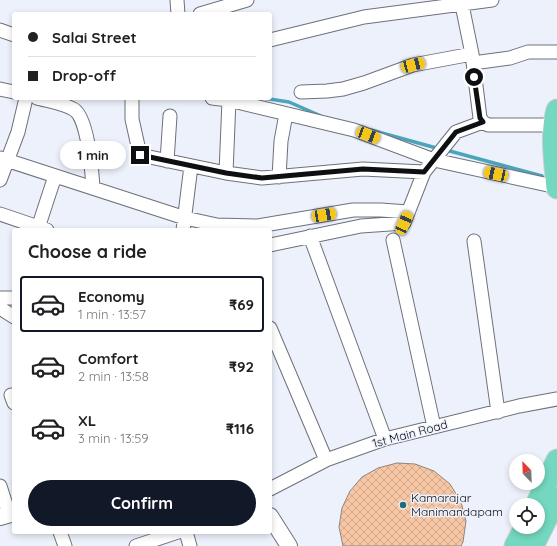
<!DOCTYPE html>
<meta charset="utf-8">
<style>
body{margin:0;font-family:Quicksand,sans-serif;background:#f2f2f2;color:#202124;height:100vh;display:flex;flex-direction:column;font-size:15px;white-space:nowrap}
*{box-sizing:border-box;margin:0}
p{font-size:13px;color:#757577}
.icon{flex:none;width:22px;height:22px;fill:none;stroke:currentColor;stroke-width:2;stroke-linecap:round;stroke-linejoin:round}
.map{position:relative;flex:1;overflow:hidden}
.drawer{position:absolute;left:12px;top:228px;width:260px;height:306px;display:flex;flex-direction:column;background:#fff;border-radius:4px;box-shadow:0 2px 6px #0003}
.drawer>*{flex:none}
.guide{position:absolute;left:12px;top:12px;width:260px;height:88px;border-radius:4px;box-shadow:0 2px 6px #0003;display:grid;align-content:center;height:88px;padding:0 16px;background:#fff}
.needle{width:26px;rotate:337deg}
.controls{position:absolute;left:509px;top:454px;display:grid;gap:8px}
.controls a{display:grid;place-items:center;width:36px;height:36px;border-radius:50%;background:#fff;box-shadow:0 2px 6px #0003;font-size:20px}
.end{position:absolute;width:18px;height:18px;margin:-9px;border:5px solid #0e0f13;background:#fff;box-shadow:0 0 0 2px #fff}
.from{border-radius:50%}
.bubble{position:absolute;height:28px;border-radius:14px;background:#fff;box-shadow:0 2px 6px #0003;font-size:13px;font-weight:800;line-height:28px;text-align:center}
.car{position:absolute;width:12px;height:24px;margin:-12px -6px;border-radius:5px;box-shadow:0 0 3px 1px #0007;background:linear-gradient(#f5c518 24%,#345 0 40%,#f5c518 0 76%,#345 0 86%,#f5c518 0)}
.guide b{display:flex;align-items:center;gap:14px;height:38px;font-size:15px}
.guide b+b{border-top:1px solid #e0e0e0}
.guide i{width:10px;height:10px;background:#202124}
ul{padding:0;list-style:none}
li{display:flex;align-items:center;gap:12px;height:56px;margin:0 8px 6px;padding:0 8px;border:2px solid transparent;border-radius:4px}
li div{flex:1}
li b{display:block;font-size:15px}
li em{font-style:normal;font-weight:800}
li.active{border-color:#111827}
li>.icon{width:36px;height:36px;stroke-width:1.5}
h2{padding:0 16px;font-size:18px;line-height:48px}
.button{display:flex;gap:8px;margin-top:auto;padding:8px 16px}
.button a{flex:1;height:46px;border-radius:24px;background:#111827;color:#fff;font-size:16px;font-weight:800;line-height:46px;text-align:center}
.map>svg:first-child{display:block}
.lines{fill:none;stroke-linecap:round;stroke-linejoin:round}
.stream{stroke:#4ca4bb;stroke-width:3.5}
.building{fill:url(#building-cross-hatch);stroke:#8f8680}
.minor-casing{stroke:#6d7179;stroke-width:15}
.tertiary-casing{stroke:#6d7179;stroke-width:18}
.trunk-casing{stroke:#cfcfd0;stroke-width:23}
.minor{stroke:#fff;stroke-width:13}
.tertiary{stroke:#fff;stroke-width:16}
.trunk{stroke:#74d7bf;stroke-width:21}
.route{stroke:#0e0f13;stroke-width:5}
.poi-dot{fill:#236b78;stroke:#edf1fb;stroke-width:1.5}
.labels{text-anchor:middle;stroke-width:3;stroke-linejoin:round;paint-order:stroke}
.street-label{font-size:12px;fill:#0e0f13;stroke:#edf1fb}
.poi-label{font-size:12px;fill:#0e0f13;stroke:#edf1fb;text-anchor:start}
</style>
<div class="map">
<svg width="557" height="546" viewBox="0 0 557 546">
<defs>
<pattern id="building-cross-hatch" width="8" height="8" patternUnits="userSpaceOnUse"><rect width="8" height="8" fill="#f7c6a4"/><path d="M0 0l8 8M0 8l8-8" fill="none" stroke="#d3a98c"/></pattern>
</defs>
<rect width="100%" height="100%" fill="#edf1fb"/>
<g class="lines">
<path class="stream" d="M263 98 289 102 321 116
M371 130 440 149
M446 150 542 176"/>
</g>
<path class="building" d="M397 463 415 464 434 471 450 484 461 502 466 521 463 542 461 546H343L339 527 342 508 350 491 362 477 378 468Z"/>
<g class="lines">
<defs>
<path id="minor" d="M177 0 178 14
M461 0 472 54 480 118 483 122 488 125H557
M200 14 247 0
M0 30 14 35
M270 40 364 17 492 0
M473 63 510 58 528 52H557
M0 89 14 92
M301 92 327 91 343 89 364 83 413 65 472 54
M37 98C48 101 62 103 73 109 88 116 92 172 93 188
M132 98V119L140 155 226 173 262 178 363 169 424 172
M212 98 229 100 354 130 434 160 557 187
M0 158 185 218 217 225 258 226 353 210H381L408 212
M167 161 170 116
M226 173 229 100
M279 177 281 141 286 114
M0 180 18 132 26 98
M0 214 47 230
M38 228 55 176
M183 230 191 166
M310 236 385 439
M393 240 434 427
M474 241 498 412
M270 245 361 226 404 223 424 172 456 132 483 122
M0 298H14
M0 308 14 317
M270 328 326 460
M11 395 14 403
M0 486 9 514
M270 489 326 460 385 439 519 406 557 399
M60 532 65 546
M186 532 190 546
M136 546 178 532"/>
<path id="tertiary" d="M270 516 289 546
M0 517 14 513"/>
<path id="trunk" d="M557 110C550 134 555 163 557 188
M536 505 557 460
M515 546 525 527
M533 546 557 498"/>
</defs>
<use href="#minor" class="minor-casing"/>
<use href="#tertiary" class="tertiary-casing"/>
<use href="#trunk" class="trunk-casing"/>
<use href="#minor" class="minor"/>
<use href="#tertiary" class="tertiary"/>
<use href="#trunk" class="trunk"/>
</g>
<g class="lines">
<path class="route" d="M140 155 226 173 262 178 363 169 424 172 456 132 483 122 480 118 474 77"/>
</g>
<circle class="poi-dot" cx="403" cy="505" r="4"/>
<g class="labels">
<g class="street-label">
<text transform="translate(410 434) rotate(-15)" y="4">1st Main Road</text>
</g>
<g class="poi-label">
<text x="411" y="502">Kamarajar<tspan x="411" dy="14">Manimandapam</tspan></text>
</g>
</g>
</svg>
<div class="controls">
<a><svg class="needle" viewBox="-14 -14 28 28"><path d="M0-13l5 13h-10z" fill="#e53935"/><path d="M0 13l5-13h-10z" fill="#757577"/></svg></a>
<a><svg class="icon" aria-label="locate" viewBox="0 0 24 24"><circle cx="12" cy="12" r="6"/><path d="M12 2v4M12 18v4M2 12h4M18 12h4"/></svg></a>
</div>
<i class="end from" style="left:474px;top:77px"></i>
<i class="end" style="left:140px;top:155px"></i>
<div class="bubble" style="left:60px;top:141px;width:66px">1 min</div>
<i class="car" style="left:413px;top:65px;rotate:75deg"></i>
<i class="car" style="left:368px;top:135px;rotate:111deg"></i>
<i class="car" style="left:496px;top:174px;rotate:282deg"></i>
<i class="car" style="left:324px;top:215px;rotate:80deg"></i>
<i class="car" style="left:404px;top:223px;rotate:24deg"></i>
<div class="guide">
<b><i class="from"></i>Salai Street</b>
<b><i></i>Drop-off</b>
</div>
<section class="drawer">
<h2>Choose a ride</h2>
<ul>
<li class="active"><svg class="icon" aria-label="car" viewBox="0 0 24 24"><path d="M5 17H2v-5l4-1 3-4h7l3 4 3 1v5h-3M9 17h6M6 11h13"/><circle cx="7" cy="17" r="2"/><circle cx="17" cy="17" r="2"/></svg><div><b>Economy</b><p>1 min · 13:57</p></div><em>₹69</em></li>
<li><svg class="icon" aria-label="car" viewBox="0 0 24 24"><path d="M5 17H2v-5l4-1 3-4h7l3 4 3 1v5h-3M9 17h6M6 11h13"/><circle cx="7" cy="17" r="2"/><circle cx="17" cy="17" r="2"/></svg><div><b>Comfort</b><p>2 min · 13:58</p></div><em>₹92</em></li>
<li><svg class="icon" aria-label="car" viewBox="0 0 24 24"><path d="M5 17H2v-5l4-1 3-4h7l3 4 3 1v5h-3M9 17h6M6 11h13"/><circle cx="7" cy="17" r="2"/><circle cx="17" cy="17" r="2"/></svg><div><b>XL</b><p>3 min · 13:59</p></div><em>₹116</em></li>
</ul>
<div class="button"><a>Confirm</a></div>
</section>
</div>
